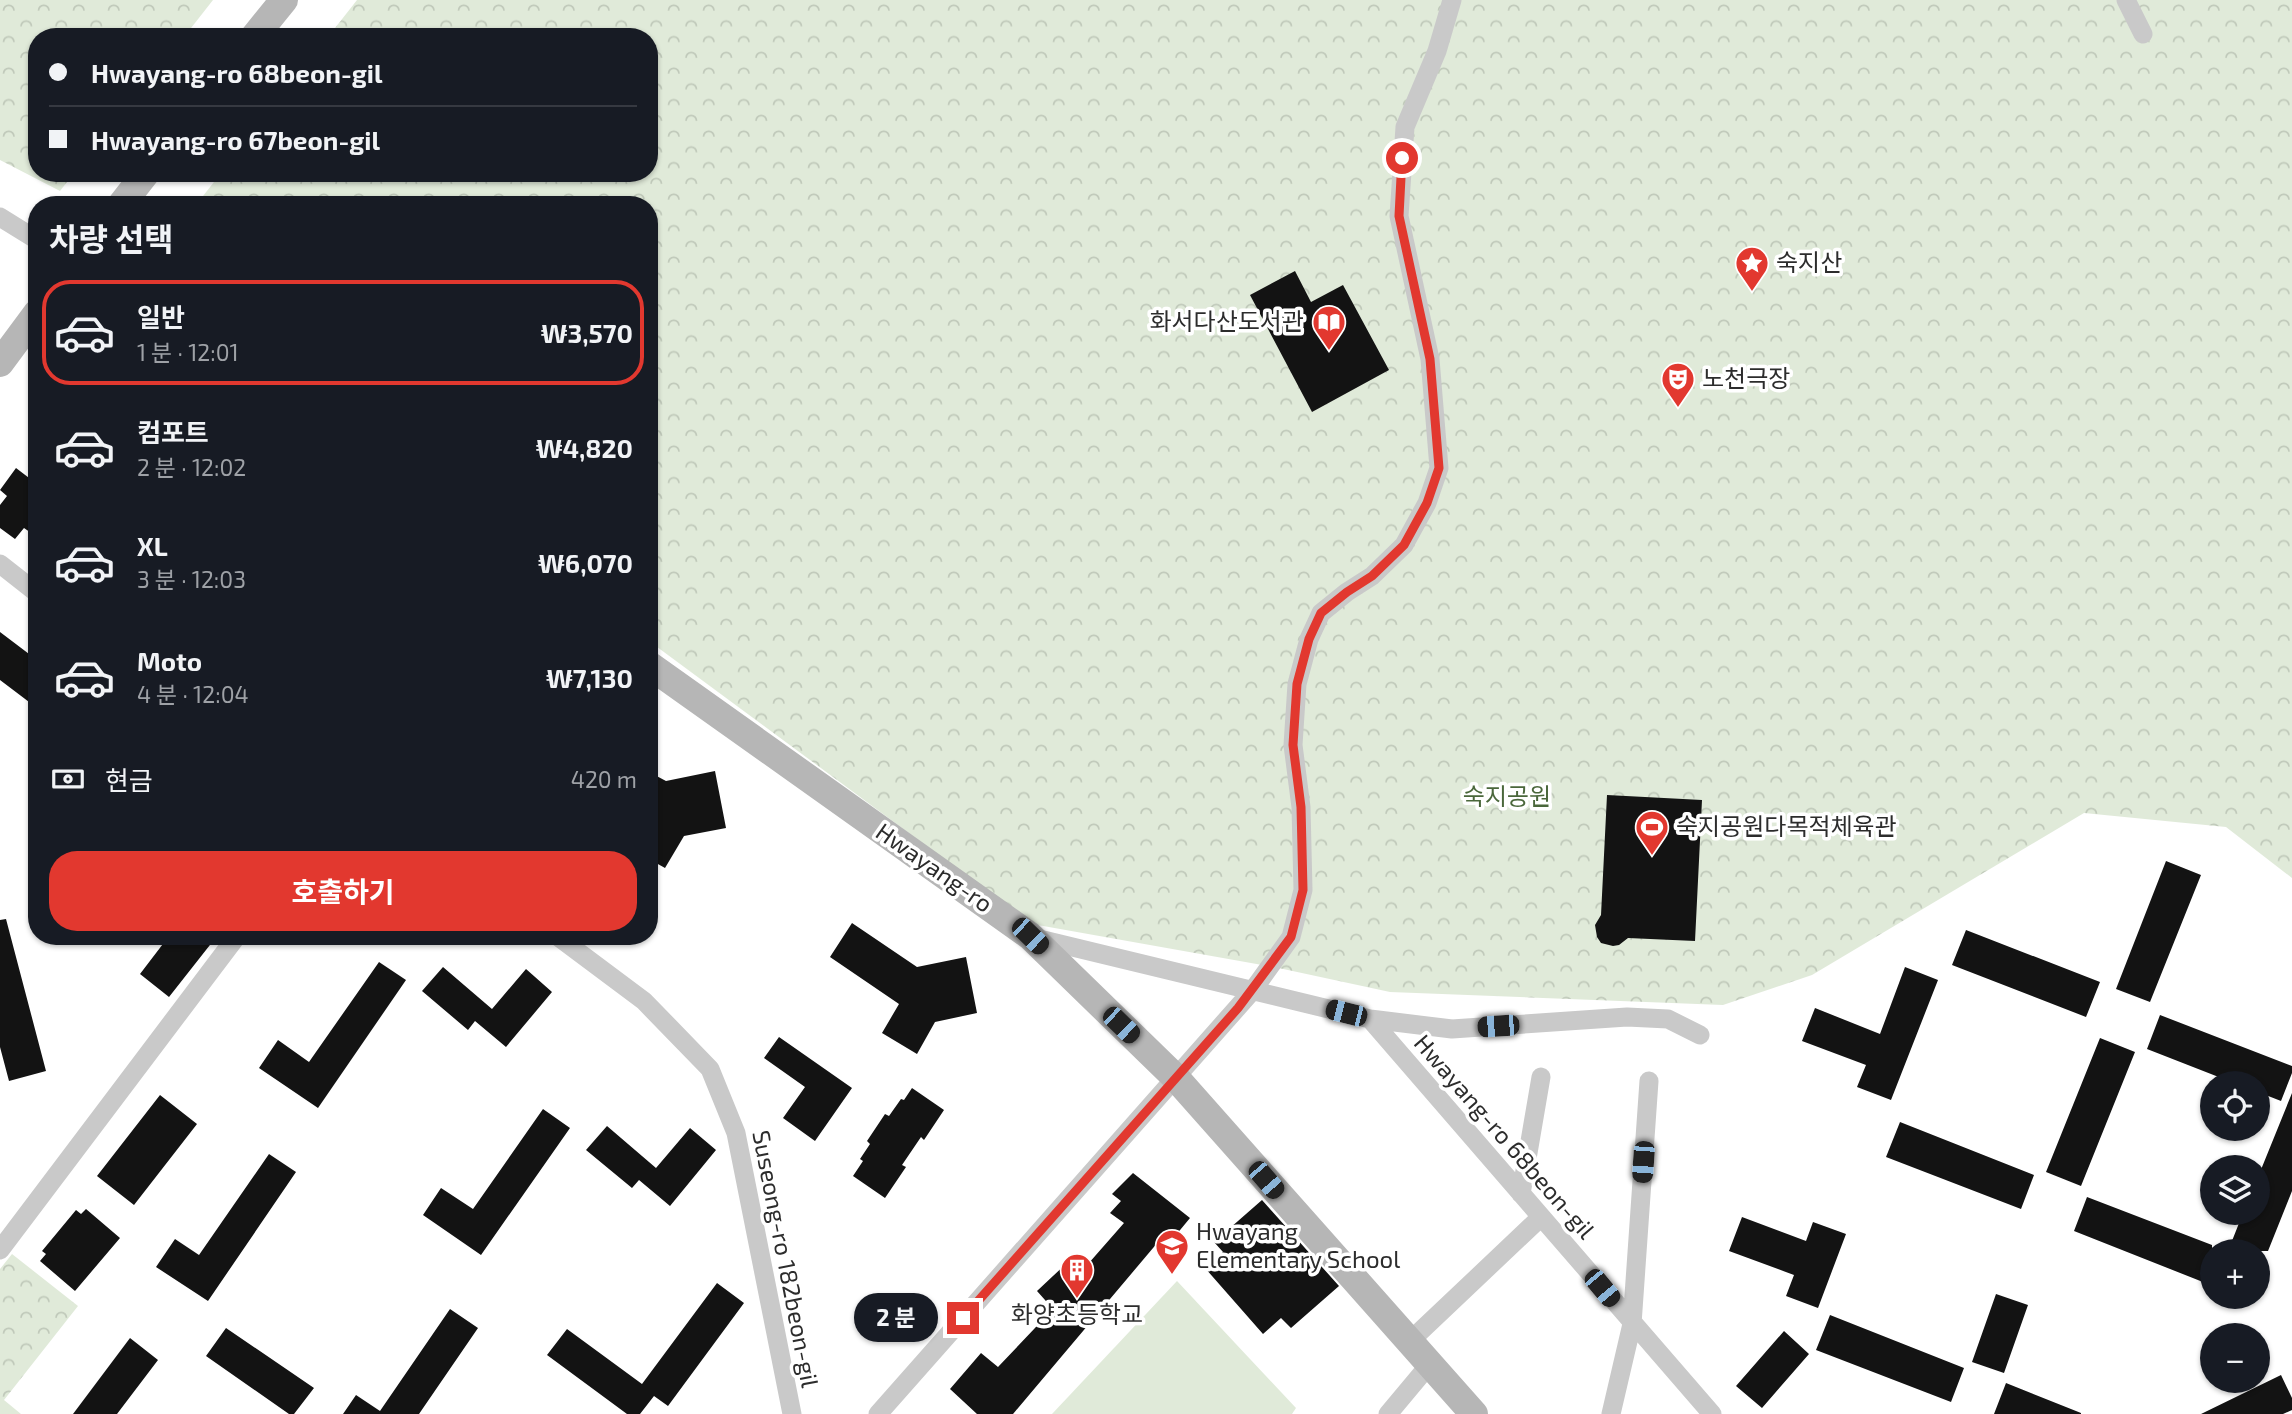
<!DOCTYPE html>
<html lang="ko">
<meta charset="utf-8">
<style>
body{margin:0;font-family:"Exo 2","Noto Sans KR",sans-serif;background:#20242c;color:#f1f3f6;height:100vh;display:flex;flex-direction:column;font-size:26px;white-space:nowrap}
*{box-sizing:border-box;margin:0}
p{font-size:23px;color:#9ea1a6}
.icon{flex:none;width:38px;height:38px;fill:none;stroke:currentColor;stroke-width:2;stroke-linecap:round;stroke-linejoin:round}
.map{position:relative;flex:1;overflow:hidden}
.side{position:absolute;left:28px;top:196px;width:630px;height:749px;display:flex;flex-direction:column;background:#171b24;border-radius:28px;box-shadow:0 2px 5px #0004}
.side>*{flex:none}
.hud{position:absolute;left:28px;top:28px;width:630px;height:154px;border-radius:28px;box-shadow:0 2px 5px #0004;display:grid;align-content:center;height:154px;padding:0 21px;background:#171b24}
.buttons{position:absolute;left:2200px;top:1071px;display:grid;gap:14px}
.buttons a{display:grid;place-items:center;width:70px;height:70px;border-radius:50%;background:#171b24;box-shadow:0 2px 5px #0004;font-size:35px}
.end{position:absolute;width:32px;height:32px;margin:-16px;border:9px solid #e2382f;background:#fff;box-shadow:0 0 0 4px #fff}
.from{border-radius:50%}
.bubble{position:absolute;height:49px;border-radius:24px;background:#171b24;box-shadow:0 2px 5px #0004;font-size:23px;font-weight:700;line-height:49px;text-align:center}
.car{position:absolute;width:21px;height:42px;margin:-21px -10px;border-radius:9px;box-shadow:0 0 5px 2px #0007;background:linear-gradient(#222 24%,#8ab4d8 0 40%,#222 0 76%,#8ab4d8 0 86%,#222 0)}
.hud b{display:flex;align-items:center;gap:24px;height:66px;font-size:26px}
.hud b+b{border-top:2px solid #363941}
.hud i{width:18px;height:18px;background:#f1f3f6}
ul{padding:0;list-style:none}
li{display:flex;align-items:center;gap:21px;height:105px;margin:0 14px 10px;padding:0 7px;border:4px solid transparent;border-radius:28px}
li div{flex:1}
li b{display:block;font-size:26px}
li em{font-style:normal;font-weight:700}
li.active{border-color:#e2382f}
li>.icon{width:63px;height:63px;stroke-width:1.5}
h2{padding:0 21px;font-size:32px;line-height:84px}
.pay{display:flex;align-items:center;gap:18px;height:77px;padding:0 21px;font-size:26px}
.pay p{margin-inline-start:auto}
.button{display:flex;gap:14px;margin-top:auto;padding:14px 21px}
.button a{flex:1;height:80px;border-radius:28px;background:#e2382f;color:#fff;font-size:28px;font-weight:700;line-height:80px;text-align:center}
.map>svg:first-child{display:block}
.grass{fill:#e0ead9}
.forest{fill:url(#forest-crowns)}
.building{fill:#131313}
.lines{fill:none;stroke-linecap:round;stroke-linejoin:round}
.street{stroke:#c9c9c9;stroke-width:19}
.secondary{stroke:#b6b6b6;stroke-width:28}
.route{stroke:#e2382f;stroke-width:9}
.labels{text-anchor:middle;stroke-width:7;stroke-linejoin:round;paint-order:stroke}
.poi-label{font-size:24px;fill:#2c2c2c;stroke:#fff;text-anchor:start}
.park-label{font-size:24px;fill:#4a673b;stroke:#fff}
.street-label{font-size:24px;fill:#2c2c2c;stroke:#fff}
</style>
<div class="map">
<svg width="2292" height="1414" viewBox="0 0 2292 1414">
<defs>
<pattern id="forest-crowns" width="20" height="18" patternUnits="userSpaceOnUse" patternTransform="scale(1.75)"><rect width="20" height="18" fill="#e0ead9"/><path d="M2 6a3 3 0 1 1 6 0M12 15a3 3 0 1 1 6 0" fill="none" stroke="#c0c9ba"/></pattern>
</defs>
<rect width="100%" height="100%" fill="#fff"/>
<path class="grass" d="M1177 1281 1296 1408 1292 1414H1052Z"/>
<path class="forest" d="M0 0H213L184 37H37V173H74L60 191 0 160Z
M357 0H2292V878L2226 827 2084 813 1812 975 1723 1005 1390 992 1274 967 1032 924 649 641V205H196L221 173H649V37H328Z
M12 1254 78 1306 4 1400 21 1414H0V1269Z"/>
<path class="building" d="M1295 271 1311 302 1343 285 1389 370 1312 412 1250 295Z
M16 468 37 484V537L24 528 15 539 0 528V505L7 496 0 490Z
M0 632 37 660V708L0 680Z
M715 771 726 828 684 836 665 868 649 859V772L666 781Z
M1607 795 1702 800 1695 941 1628 938 1619 945 1613 946 1601 943 1597 937 1595 925 1601 915Z
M2166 861 2201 875 2150 1002 2116 989Z
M6 919 46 1071 9 1081 0 1047V920Z
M852 923 917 967 966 957 977 1013 935 1022 917 1054 882 1033 899 1004 830 957Z
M1966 930 2100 982 2086 1017 1952 965Z
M169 936H217L169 997 140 974Z
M379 962 406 980 318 1108 259 1068 278 1040 309 1062Z
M443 967 492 1009 526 969 552 992 506 1047 475 1021 468 1030 422 991Z
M1905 967 1938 980 1891 1100 1857 1087 1866 1065 1802 1041 1815 1008 1880 1034Z
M2160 1015 2292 1066V1073L2281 1101 2258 1092V1083H2234L2147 1049Z
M779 1037 852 1088 815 1141 783 1118 805 1087 764 1058Z
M2100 1038 2135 1052 2081 1186 2046 1172Z
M912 1088 944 1110 924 1140 921 1137 902 1165 906 1167 885 1198 853 1176 863 1161 860 1159 870 1144 867 1141 885 1114 889 1116 901 1099 904 1100Z
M2292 1093V1191L2268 1251H2244L2230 1246 2243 1213H2258V1177Z
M160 1095 197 1124 134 1205 97 1176Z
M543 1109 570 1128 481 1255 423 1215 441 1188 473 1209Z
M1900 1122 2034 1175 2021 1209 1886 1157Z
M607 1126 656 1168 690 1128 716 1150 670 1206 639 1180 632 1188 586 1150Z
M269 1154 296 1172 208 1301 156 1267 175 1239 199 1255Z
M1133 1173 1190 1218 1171 1241 1164 1235 1013 1414H977L950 1389 981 1353 998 1367 1053 1309 1037 1291 1069 1261 1081 1272 1124 1223 1110 1213 1121 1201 1112 1194Z
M2087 1197 2212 1245V1274L2208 1284 2074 1231Z
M1262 1200 1339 1286 1291 1328 1281 1318 1263 1334 1205 1268 1223 1252 1214 1242Z
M86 1209 120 1238 75 1291 40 1261 46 1254 42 1251 76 1210 81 1214Z
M1742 1217 1806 1241 1813 1222 1846 1234 1818 1308 1786 1296 1794 1275 1729 1251Z
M717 1283 744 1303 668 1406 654 1396 640 1414H627L547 1355 567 1329 642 1384Z
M1996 1294 2028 1305 2004 1373 1972 1362Z
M450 1309 478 1328 419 1414H343L356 1395 380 1411Z
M1830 1315 1964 1368 1951 1402 1816 1350Z
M226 1328 314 1388 294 1414H289L206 1356Z
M1784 1331 1809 1354 1762 1408 1736 1386Z
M130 1338 158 1360 117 1414H73Z
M2281 1375 2292 1398V1410L2283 1414H2201Z
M2006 1383 2081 1413V1414H1994Z"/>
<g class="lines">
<path class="street" d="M2126 0 2143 34
M0 217 37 240
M0 564 37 593
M557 936 644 1001 710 1069 736 1133 792 1414
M1031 937 1370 1019 1452 1029 1627 1017 1668 1019 1700 1035
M1370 1019 1712 1414
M1521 1194 1541 1077
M0 1250 237 936
M1409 1342 1541 1217
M878 1414 1253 990 1291 937 1303 890 1301 807 1293 745 1297 684 1309 639 1321 613 1347 592 1372 576 1404 545 1427 503 1439 468 1430 359 1399 216 1405 127 1437 51 1452 0
M1388 1414 1429 1365
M1611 1414 1632 1324 1649 1081"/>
<path class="secondary" d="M254 37 284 0
M121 205 146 173
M0 363 37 313
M649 665 1030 936 1176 1078 1474 1414"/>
</g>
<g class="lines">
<path class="route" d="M963 1318 1238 1008 1291 937 1303 890 1301 807 1293 745 1297 684 1309 639 1321 613 1347 592 1372 576 1404 545 1427 503 1439 468 1430 359 1399 216 1402 158"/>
</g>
<defs>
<symbol id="sight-pin" viewBox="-11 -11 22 30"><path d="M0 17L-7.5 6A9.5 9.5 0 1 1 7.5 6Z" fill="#e2382f" stroke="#fff"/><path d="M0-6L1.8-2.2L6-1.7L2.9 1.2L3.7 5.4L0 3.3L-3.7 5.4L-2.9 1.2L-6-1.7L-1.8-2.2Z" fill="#fff"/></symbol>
<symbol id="library-pin" viewBox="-11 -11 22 30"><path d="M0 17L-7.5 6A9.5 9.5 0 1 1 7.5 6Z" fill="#e2382f" stroke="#fff"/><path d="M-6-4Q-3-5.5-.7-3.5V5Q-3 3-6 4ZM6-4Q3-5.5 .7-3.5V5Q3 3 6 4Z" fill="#fff"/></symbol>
<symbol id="theatre-pin" viewBox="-11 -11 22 30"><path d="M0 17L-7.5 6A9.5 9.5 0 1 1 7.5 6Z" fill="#e2382f" stroke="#fff"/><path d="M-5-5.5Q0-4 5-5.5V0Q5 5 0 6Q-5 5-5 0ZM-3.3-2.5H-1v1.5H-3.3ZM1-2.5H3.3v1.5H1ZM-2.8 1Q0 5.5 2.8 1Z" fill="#fff"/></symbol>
<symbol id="stadium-pin" viewBox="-11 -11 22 30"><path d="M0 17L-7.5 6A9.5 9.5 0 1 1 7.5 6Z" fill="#e2382f" stroke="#fff"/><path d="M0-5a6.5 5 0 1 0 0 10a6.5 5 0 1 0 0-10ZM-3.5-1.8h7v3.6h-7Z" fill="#fff"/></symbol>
<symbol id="school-pin" viewBox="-11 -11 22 30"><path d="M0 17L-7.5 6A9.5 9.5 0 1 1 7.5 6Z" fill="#e2382f" stroke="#fff"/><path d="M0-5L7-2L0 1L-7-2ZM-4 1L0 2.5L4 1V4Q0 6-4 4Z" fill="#fff"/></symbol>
<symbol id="building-pin" viewBox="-11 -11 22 30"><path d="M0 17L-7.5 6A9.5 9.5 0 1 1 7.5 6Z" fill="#e2382f" stroke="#fff"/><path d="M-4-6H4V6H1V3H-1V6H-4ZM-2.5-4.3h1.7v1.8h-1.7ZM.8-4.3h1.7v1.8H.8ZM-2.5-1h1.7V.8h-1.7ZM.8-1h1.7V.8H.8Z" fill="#fff"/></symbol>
</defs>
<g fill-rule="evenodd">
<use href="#sight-pin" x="1733" y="244" width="38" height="52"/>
<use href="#library-pin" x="1310" y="303" width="38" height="52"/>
<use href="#theatre-pin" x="1659" y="360" width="38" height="52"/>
<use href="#stadium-pin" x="1633" y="808" width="38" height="52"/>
<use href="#school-pin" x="1153" y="1227" width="38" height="52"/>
<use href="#building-pin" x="1058" y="1251" width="38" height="52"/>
</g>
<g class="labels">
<g class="poi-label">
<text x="1776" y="271">숙지산</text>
<text x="1304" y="330" text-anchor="end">화서다산도서관</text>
<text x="1702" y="387">노천극장</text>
<text x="1676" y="835">숙지공원다목적체육관</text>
<text x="1196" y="1240">Hwayang<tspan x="1196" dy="28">Elementary School</tspan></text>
<text x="1077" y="1323" text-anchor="middle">화양초등학교</text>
</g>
<g class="park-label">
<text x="1507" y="805">숙지공원</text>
</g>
<g class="street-label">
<text transform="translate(934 868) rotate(35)" y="8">Hwayang-ro</text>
<text transform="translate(1504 1137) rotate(49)" y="8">Hwayang-ro 68beon-gil</text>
<text transform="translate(785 1259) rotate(79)" y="8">Suseong-ro 182beon-gil</text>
</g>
</g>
</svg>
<div class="buttons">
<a><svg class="icon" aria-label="locate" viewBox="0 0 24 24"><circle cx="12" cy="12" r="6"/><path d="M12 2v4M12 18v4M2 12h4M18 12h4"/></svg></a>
<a><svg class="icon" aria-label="layers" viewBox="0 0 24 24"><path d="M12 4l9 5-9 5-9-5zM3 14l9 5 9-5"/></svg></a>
<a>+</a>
<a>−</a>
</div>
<i class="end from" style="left:1402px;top:158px"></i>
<i class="end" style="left:963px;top:1318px"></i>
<div class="bubble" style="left:854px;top:1293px;width:84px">2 분</div>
<i class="car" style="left:1030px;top:936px;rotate:134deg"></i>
<i class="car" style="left:1346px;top:1013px;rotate:284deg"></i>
<i class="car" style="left:1121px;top:1025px;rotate:134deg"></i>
<i class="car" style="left:1498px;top:1026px;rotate:266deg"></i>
<i class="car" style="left:1643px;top:1162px;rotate:184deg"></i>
<i class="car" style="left:1266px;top:1180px;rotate:139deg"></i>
<i class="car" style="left:1602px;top:1288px;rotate:140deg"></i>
<div class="hud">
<b><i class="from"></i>Hwayang-ro 68beon-gil</b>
<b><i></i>Hwayang-ro 67beon-gil</b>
</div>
<section class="side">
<h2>차량 선택</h2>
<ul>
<li class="active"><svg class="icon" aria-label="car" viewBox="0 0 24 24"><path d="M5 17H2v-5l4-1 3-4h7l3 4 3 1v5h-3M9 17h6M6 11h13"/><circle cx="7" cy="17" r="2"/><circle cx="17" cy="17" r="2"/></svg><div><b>일반</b><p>1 분 · 12:01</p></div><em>₩3,570</em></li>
<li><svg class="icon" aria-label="car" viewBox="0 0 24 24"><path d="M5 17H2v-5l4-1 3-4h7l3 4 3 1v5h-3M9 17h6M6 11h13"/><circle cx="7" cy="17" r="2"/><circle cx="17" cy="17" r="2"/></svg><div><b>컴포트</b><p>2 분 · 12:02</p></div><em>₩4,820</em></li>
<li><svg class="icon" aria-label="car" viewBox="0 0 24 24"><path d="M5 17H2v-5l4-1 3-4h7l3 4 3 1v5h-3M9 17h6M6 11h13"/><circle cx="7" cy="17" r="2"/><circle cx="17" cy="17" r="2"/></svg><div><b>XL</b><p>3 분 · 12:03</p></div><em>₩6,070</em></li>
<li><svg class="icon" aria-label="car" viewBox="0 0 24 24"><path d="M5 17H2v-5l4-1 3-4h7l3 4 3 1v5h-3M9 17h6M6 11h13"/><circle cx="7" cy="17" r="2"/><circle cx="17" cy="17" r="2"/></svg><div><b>Moto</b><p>4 분 · 12:04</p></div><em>₩7,130</em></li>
</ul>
<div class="pay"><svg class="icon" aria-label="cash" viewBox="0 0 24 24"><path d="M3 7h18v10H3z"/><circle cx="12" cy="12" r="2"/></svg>현금<p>420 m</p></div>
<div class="button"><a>호출하기</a></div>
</section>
</div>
